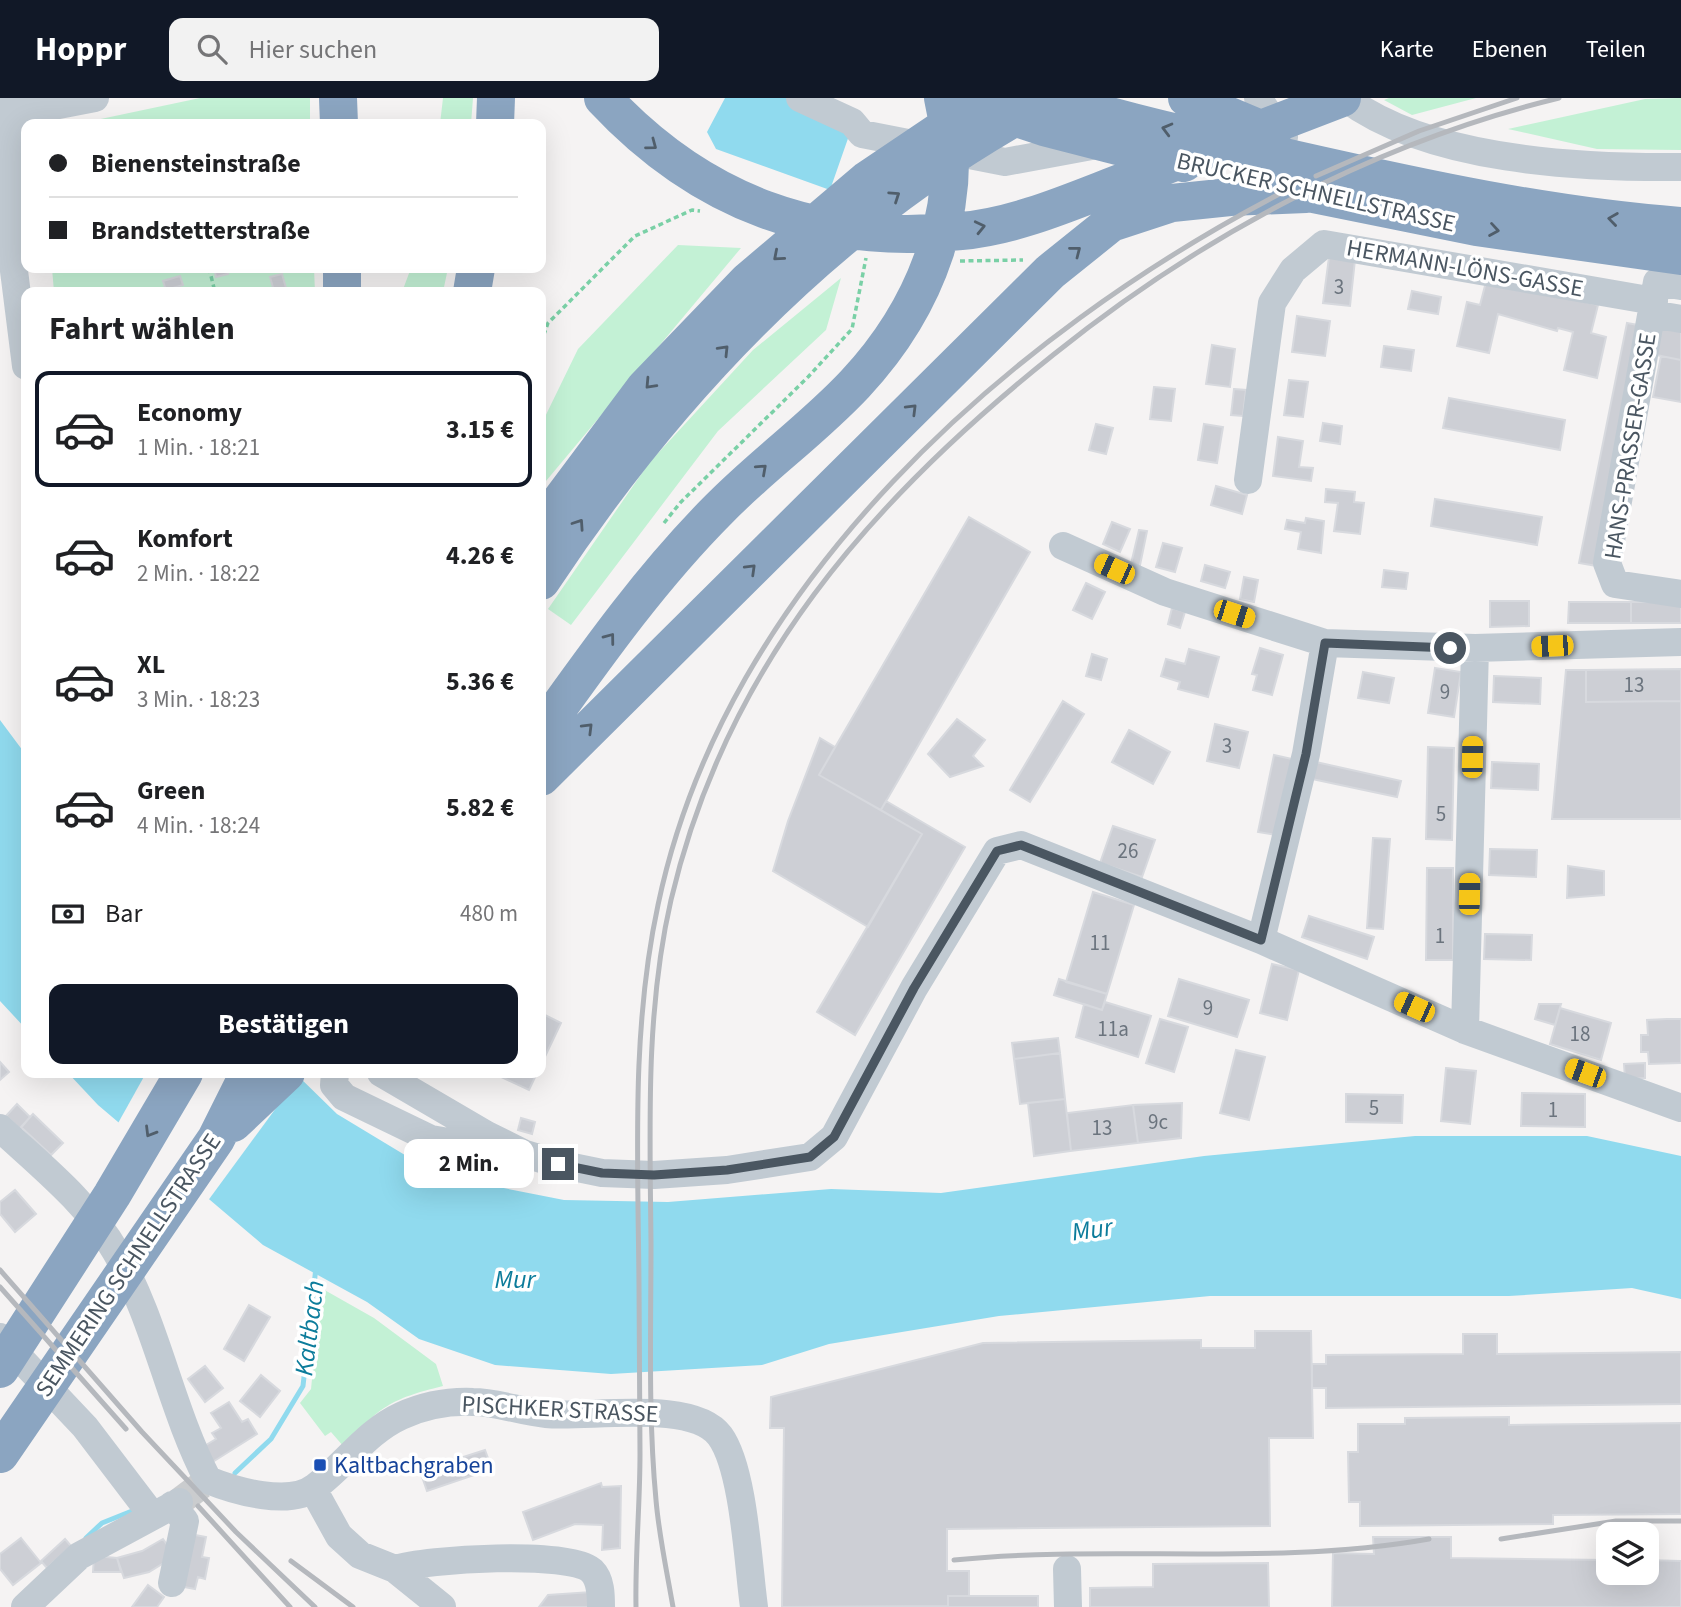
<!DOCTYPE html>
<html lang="de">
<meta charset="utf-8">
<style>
body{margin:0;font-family:"Source Sans 3",sans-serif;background:#f2f2f2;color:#202124;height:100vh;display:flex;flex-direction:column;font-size:26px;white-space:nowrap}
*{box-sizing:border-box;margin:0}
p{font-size:23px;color:#757577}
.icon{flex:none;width:38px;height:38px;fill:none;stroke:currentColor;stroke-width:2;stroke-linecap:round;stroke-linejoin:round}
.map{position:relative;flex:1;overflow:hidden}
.drawer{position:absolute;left:21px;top:189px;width:525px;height:791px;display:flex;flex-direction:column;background:#fff;border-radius:14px;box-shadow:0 7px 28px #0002}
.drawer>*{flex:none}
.guide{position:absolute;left:21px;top:21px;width:525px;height:154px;border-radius:14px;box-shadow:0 7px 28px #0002;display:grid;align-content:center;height:154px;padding:0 28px;background:#fff}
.fabs{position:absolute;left:1596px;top:1424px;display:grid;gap:14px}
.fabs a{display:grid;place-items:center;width:63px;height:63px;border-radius:14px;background:#fff;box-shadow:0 7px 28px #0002;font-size:35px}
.end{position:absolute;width:32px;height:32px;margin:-16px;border:9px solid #4a5661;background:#fff;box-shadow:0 0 0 4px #fff}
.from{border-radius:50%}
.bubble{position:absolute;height:49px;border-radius:14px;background:#fff;box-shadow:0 7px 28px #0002;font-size:23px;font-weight:700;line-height:49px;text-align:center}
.car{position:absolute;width:21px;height:42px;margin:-21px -10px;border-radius:9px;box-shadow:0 0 5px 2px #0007;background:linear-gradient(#f5c518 24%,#345 0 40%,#f5c518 0 76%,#345 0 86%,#f5c518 0)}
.guide b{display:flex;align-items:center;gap:24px;height:66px;font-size:26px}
.guide b+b{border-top:2px solid #e0e0e0}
.guide i{width:18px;height:18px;background:#202124}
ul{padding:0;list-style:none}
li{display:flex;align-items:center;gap:21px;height:116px;margin:0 14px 10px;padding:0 14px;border:4px solid transparent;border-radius:14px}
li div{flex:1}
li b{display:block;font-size:26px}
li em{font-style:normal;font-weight:700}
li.active{border-color:#111827}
li>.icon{width:63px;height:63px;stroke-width:1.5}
h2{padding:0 28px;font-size:32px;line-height:84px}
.pay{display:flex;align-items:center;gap:18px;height:77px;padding:0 28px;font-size:26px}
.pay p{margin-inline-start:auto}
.action{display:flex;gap:14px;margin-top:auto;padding:14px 28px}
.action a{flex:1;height:80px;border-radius:14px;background:#111827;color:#fff;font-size:28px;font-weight:700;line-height:80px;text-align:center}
header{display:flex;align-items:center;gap:42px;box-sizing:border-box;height:98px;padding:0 35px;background:#111827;color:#fff}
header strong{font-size:33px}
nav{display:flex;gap:38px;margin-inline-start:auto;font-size:24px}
.search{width:490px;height:63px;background:#f2f2f2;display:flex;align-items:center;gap:18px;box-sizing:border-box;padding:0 24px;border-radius:14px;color:#757577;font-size:26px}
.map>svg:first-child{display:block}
.green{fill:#c3f1d5}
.water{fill:#90daee}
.pier{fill:#f5f3f3}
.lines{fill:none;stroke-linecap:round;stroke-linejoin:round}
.stream{stroke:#90daee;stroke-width:5}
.building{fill:#cdcfd5;stroke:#d7d9de;stroke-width:2}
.minor-tunnel{stroke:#caccce;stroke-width:28;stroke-dasharray:28 14;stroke-linecap:butt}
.path{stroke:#7ad0a6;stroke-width:3.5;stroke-dasharray:5 3.5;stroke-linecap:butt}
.minor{stroke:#c1cad2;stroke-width:28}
.highway{stroke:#8ba5c1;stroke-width:38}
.rail{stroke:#b5b8bd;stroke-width:5}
.oneway{stroke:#505e6b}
.route{stroke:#4a5661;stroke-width:9}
.transit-dot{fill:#1a4fb4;stroke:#fff;stroke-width:2.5}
.labels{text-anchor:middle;stroke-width:7;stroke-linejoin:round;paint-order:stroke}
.number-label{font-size:21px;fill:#6b747e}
.street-label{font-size:24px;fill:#4a5661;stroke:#fff}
.transit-label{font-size:24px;fill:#164399;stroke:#fff;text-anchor:start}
.water-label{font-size:26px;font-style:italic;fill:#0c7c9b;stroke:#fff}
</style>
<header>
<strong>Hoppr</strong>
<div class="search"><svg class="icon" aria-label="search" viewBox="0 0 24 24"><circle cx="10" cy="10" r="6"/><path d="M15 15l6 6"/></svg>Hier suchen</div>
<nav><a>Karte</a><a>Ebenen</a><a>Teilen</a></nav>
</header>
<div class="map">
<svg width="1681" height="1509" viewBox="0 0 1681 1509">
<rect width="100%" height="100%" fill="#f5f3f3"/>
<path class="green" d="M200 0H310V26H77Z
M443 0H473L471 26H440Z
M1389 0H1476L1412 17 1384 2Z
M1681 0V52L1597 51 1508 31 1645 1Z
M678 147 741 150 541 389V327L578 251Z
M52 170H314L315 194H54Z
M411 170H448L443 194H402Z
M841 180 826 232 718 333 571 527 548 511 649 365 753 252Z
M321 1190 374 1220 436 1266 443 1288C390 1301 379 1309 344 1349L331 1334 325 1338 300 1305 311 1291Z"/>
<path class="water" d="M725 0H789L852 29 830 92 716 51 707 34Z
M0 622 26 657V931L0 903Z
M68 975H295L337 1016 438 1077 564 1102 668 1104 831 1091 941 1095 1204 1058 1415 1038H1587L1681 1058V1201L1632 1190 1509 1198H1210L999 1218 829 1246 762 1267 611 1276 495 1267 419 1241 367 1204 263 1147 98 1007Z"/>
<path class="pier" d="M146 975H300L301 976 207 1104 117 1027Z"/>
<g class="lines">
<path class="stream" d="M235 1375 271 1341 303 1288 316 1169
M86 1440 102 1425 132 1413"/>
</g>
<path class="building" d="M1329 159 1355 162 1350 208 1323 205Z
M214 170H227L228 176 216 179Z
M282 176 286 190 274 193 270 179Z
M180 178 183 187 166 192 163 183Z
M1487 180 1598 207 1591 235 1606 239 1597 280 1564 272 1573 234 1558 230 1557 233 1498 216 1489 255 1457 248 1467 204 1480 207Z
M1412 193 1441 199 1438 216 1408 211Z
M1297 218 1330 223 1325 258 1292 254Z
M1627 225 1644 228 1597 468 1579 465Z
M1662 225 1681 229V262L1656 257Z
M1212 247 1235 251 1230 289 1206 286Z
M1384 248 1414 252 1411 273 1381 269Z
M1661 258 1681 262V304L1653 299Z
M1289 282 1308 284 1303 319 1284 317Z
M1154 289 1175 291 1171 323 1150 321Z
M1234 291 1246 292 1243 318 1231 317Z
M1449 300 1565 322 1560 352 1443 330Z
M1323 325 1342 328 1340 346 1320 343Z
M1096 326 1113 330 1106 356 1089 352Z
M1204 326 1223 329 1217 365 1198 362Z
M1278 339 1303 343 1299 369 1313 370 1311 383 1273 378Z
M1216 388 1247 397 1242 416 1211 407Z
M1326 391 1355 394 1354 404 1364 405 1360 436 1334 433 1338 405 1325 404Z
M1435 401 1542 419 1537 447 1431 428Z
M969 419 1030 454 881 712 819 677Z
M1306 420 1324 423 1321 455 1298 451 1301 434 1285 431 1287 422 1305 425Z
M1112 424 1130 431 1120 454 1103 446Z
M1139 432 1147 433 1139 472 1130 470Z
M1163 445 1182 450 1175 474 1156 469Z
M1205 467 1230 474 1225 490 1201 483Z
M1384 472 1408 475 1406 491 1382 489Z
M1244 479 1258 482 1254 504 1240 501Z
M1086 485 1105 494 1092 521 1073 512Z
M1490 503H1529V528L1490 529Z
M1569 504H1631V525H1568Z
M1631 504H1681V525H1631Z
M1172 510 1185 514 1180 530 1168 526Z
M1260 550 1283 557 1272 597 1253 592 1257 577 1252 576Z
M1189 551 1219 559 1208 599 1178 591 1180 584 1161 578 1166 561 1185 566Z
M1092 556 1107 561 1101 582 1086 578Z
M1435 570 1461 574 1454 619 1428 615Z
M1681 571V603L1586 604V572Z
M1566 572H1586V604L1681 603V721H1552Z
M1363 574 1394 580 1389 605 1358 600Z
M1494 578 1541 580 1540 606 1493 604Z
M1063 603 1084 616 1030 704 1010 692Z
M957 621 985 642 973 658 983 668 950 679 928 656Z
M1215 626 1248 634 1239 670 1207 663Z
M1129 632 1170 654 1153 686 1112 664Z
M820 640 835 649 819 677 922 736 868 829 773 773 788 723Z
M1428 649 1454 650 1452 742 1426 741Z
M1274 657 1292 661 1276 737 1258 734Z
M1316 664 1401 683 1397 699 1312 681Z
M1492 664 1539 666 1538 692 1491 690Z
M886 703 965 749 855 937 817 914 922 736 881 712Z
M1113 728 1155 742 1142 779 1100 765Z
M1373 740 1390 741 1383 831 1367 830Z
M1490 751 1537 752 1536 779 1489 777Z
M1568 768 1604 773V797L1567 800Z
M1427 770H1453V862H1426Z
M1093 794 1134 807 1107 896 1066 884Z
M1309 818 1374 839 1367 861 1302 839Z
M1485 836 1532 837 1531 862 1484 861Z
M1272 866 1299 872 1287 922 1260 915Z
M1059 881 1107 896 1102 912 1054 897Z
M1179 881 1249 902 1237 939 1168 918Z
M1105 904 1151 918 1138 959 1076 939 1084 906 1102 912Z
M1539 906H1561L1555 927 1535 921Z
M1560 910 1611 925 1601 962 1550 946Z
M541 915 561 925 541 967Z
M1160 921 1188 929 1174 974 1146 965Z
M1667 921H1681V965L1649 966 1648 954H1641V937H1648L1647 922Z
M1058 940 1060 955 1014 961 1012 945Z
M1236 952 1265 959 1249 1022 1220 1015Z
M1060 955 1065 1001 1020 1006 1014 961Z
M0 964 9 974 0 982Z
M1645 965V980L1625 981 1624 966Z
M1446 970 1476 973 1470 1026 1441 1023Z
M493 975H537L529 992Z
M1522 995 1585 996V1029L1521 1028Z
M1346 996 1403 997 1402 1025 1346 1024Z
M1065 1001 1071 1053 1034 1058 1028 1005Z
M1182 1005 1181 1040 1138 1045 1133 1007Z
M17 1006 30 1019 20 1031 6 1018Z
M1133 1007 1138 1045 1071 1053 1067 1015Z
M33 1016 63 1045 51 1057 21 1029Z
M521 1020 535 1024 532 1036 518 1032Z
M15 1092 36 1116 15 1134 0 1116V1104Z
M249 1207 270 1219 244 1263 224 1251Z
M1255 1233H1311L1313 1340H1269L1270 1428 947 1431V1473H969V1498H948V1508L782 1509 784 1330H770L771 1299 983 1245 1201 1242V1250H1255Z
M1463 1236H1497V1256L1681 1254V1306L1326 1310V1290H1312V1266H1326V1257L1463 1256Z
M205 1268 223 1290 205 1304 188 1281Z
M261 1277 280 1293 260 1319 240 1303Z
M229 1304 242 1324 248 1321 257 1336 211 1365 201 1350 216 1341 212 1335 221 1330 211 1315Z
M1509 1319V1327L1681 1325V1416L1553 1417V1426L1360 1428V1404H1349L1348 1354H1358V1326H1405V1320Z
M485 1352 492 1371 427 1393 420 1373Z
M601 1385 602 1389 621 1388 620 1450 602 1452 603 1427 575 1426 533 1442 523 1414Z
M190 1436 206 1439 202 1459 209 1460 205 1481 198 1479 195 1491 179 1488Z
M1373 1439H1451V1460L1608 1462V1475H1647V1462L1681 1463V1509H1332L1333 1455 1374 1456Z
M21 1440 41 1465 13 1487 0 1471V1456Z
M65 1441 71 1448 47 1470 41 1463Z
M163 1441 175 1458 149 1474 124 1480 117 1460 142 1453Z
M94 1458 117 1460 121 1474H93Z
M1268 1465 1269 1509H1090V1490L1153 1489V1466Z
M148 1487 164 1499 157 1509H132Z
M591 1494 592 1509H539L548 1497Z
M948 1498H1038V1509H861L948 1508Z"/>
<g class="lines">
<path class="minor-tunnel" d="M179 1404 204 1385"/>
<path class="path" d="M960 163 1023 162
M209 170 215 194
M541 245 548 225 635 138 692 112 700 113
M664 425 680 405 808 279 852 231 866 160"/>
<path class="minor" d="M11 0 12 157 26 268
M800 0 852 24 862 36 1005 64 1097 47
M1258 0 1284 39
M1345 0C1429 63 1579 70 1681 69
M12 16 95 0
M1681 188 1657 184 1607 465 1615 486 1681 496
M1652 216 1681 221
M1248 382 1272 205 1293 172 1324 146 1654 203
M1063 448 1165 494 1325 545 1475 550 1681 544
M1261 842 1306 656 1325 545
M1465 932 1475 550
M335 975 334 987 344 999 431 1041 460 1046 487 1037
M381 975 487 1037 525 1056 558 1066 602 1075 654 1077 727 1072 810 1059 834 1039 914 890 997 753 1021 747 1261 842 1465 932 1681 1010
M0 1030C41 1068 88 1105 116 1154 157 1226 170 1309 208 1382
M0 1239 85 1329 152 1417
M208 1382C235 1393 290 1409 315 1389 345 1367 366 1334 401 1318 423 1308 449 1303 473 1304 497 1304 522 1314 546 1316 589 1320 693 1301 720 1338 744 1371 748 1466 754 1509
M313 1391 339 1438 360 1457 395 1471 442 1509
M172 1407 185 1423 172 1485
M395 1471C426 1461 570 1452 592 1473 601 1482 601 1497 601 1509
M1067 1471 1068 1509
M25 1509 79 1458 179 1404"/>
<path class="highway" d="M338 0 339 26
M603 0C701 105 818 148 961 133 1018 128 1075 102 1128 82 1199 55 1270 27 1342 0
M957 0 1044 29 1184 65
M1050 0C1129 26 1212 43 1293 61 1421 90 1550 118 1681 128
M1187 0 1272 36
M495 26 496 0
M1283 90 1476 129 1681 158
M342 170V194
M472 194 476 170
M541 429 645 290 748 183 867 82 965 16
M541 483C672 285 838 112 1050 0
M541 634C596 557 652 478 719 411 762 367 813 331 855 286 927 209 967 106 943 0
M541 679 1050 174 1111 125 1172 105 1230 99 1306 96
M233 1025 286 975
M0 1271 112 1097 184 975
M0 1356 216 1041 249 975"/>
<path class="rail" d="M1316 78 1419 33 1517 0
M0 1172 142 1334 236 1434 315 1509
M0 1189 126 1331
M198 1408 290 1509
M1501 1441 1616 1423H1681
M954 1462C1112 1446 1272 1469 1429 1441
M291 1463 353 1509
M636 1509C635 1458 640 1407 640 1356 640 1300 639 1243 639 1187 638 1060 631 932 658 807 725 487 1008 236 1287 92
M673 1509C667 1474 659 1438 656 1402 648 1317 651 1231 651 1146 650 1032 645 915 671 802 726 568 870 403 1053 257 1201 138 1374 45 1559 0"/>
</g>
<defs><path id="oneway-chevron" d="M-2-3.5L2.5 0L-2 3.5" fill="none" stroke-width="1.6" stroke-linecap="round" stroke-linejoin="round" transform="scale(1.75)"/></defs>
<g class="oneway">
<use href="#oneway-chevron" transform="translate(1167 31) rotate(-165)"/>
<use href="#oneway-chevron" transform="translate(652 47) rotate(37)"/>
<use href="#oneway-chevron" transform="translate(895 98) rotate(-34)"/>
<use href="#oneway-chevron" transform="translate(1613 121) rotate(-172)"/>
<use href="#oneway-chevron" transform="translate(980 129) rotate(-13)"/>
<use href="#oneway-chevron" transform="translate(1494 132) rotate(9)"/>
<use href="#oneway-chevron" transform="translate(1076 153) rotate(-38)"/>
<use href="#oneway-chevron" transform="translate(778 158) rotate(139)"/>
<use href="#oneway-chevron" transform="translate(724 252) rotate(-46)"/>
<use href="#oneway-chevron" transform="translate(650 286) rotate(133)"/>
<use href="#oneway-chevron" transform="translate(912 311) rotate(-45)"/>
<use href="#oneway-chevron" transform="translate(762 371) rotate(-42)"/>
<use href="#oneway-chevron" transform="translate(579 426) rotate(-56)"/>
<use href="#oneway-chevron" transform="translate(751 471) rotate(-44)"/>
<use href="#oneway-chevron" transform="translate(610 540) rotate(-53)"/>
<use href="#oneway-chevron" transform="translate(588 630) rotate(-45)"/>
<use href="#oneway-chevron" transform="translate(150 1034) rotate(121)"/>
</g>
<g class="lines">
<path class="route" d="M558 1066 602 1075 654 1077 727 1072 810 1059 834 1039 914 890 997 753 1021 747 1261 842 1306 656 1325 545 1450 550"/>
</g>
<rect class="transit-dot" x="313" y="1360" width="14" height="14" rx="3.5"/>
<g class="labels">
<g class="number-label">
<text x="1339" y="196">3</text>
<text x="1634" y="594">13</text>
<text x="1445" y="601">9</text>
<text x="1227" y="655">3</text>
<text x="1441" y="723">5</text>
<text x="1128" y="760">26</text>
<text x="1440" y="845">1</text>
<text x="1100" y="852">11</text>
<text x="1208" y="917">9</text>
<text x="1113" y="938">11a</text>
<text x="1580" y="943">18</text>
<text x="1374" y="1017">5</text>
<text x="1553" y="1019">1</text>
<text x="1158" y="1031">9c</text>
<text x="1102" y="1037">13</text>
</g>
<g class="street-label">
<text transform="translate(1316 94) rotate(13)" y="8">BRUCKER SCHNELLSTRASSE</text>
<text transform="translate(1465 170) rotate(10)" y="8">HERMANN-LÖNS-GASSE</text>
<text transform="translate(1630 348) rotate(-81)" y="8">HANS-PRASSER-GASSE</text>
<text transform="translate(128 1167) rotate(-56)" y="8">SEMMERING SCHNELLSTRASSE</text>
<text transform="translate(560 1311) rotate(3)" y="8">PISCHKER STRASSE</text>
</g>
<g class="transit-label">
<text x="334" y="1375">Kaltbachgraben</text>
</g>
<g class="water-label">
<text transform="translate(1092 1131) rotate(-8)" y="9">Mur</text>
<text x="515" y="1190">Mur</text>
<text transform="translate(309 1230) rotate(-83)" y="9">Kaltbach</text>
</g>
</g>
</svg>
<div class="fabs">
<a><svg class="icon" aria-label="layers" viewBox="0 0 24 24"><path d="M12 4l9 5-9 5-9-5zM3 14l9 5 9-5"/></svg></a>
</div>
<i class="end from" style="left:1450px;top:550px"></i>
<i class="end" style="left:558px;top:1066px"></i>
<div class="bubble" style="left:404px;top:1041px;width:130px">2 Min.</div>
<i class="car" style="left:1114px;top:471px;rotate:294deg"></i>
<i class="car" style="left:1234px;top:516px;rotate:108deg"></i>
<i class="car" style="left:1552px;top:548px;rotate:268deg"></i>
<i class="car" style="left:1472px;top:659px;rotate:1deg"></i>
<i class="car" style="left:1469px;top:796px;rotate:1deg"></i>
<i class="car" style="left:1414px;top:909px;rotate:294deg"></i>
<i class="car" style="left:1585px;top:975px;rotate:290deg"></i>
<div class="guide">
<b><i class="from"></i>Bienensteinstraße</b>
<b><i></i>Brandstetterstraße</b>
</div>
<section class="drawer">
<h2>Fahrt wählen</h2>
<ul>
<li class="active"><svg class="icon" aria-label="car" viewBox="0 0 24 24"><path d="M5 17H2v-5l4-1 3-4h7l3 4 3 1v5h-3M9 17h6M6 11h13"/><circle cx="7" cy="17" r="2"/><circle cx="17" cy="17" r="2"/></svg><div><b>Economy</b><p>1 Min. · 18:21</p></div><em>3.15 €</em></li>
<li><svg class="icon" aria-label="car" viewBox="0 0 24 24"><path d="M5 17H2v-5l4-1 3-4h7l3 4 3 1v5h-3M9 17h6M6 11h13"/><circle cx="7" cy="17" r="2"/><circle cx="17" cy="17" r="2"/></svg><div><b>Komfort</b><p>2 Min. · 18:22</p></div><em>4.26 €</em></li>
<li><svg class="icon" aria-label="car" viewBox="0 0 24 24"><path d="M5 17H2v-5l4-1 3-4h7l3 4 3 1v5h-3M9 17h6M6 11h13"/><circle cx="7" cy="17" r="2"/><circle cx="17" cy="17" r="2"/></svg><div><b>XL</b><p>3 Min. · 18:23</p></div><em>5.36 €</em></li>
<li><svg class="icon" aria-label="car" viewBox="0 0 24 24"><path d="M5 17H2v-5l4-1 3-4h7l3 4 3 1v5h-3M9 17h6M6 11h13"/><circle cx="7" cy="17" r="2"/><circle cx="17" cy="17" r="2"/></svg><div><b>Green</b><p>4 Min. · 18:24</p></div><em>5.82 €</em></li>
</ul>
<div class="pay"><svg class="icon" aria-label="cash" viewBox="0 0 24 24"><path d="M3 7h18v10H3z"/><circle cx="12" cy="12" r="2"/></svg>Bar<p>480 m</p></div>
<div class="action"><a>Bestätigen</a></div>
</section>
</div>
